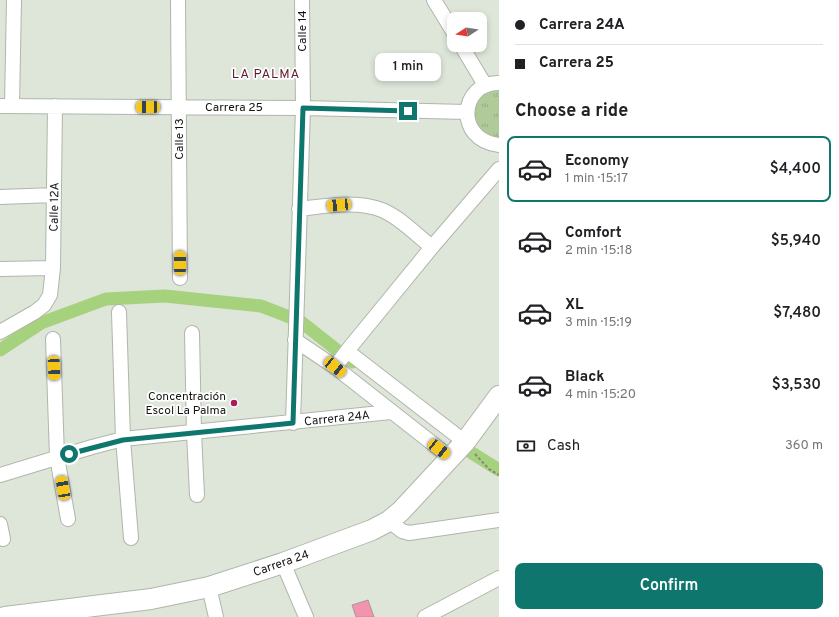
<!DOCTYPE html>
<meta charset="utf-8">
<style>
body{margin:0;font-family:Overpass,sans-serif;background:#f6f6f6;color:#202124;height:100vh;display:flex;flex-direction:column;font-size:15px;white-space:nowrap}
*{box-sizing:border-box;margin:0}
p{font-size:13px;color:#757577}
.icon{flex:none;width:22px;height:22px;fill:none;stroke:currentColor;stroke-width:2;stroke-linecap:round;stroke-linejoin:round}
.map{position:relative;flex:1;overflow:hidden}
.drawer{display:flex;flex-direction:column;background:#fff;width:340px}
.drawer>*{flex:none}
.banner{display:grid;align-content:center;height:88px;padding:0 16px;background:#fff}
.needle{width:26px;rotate:258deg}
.controls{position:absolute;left:447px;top:12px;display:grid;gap:8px}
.controls a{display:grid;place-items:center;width:40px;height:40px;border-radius:8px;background:#fff;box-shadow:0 2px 6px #0003;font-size:20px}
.end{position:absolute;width:18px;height:18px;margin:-9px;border:5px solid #0f766e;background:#fff;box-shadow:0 0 0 2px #fff}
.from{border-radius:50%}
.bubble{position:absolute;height:28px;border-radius:8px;background:#fff;box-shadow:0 2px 6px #0003;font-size:13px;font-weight:600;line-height:28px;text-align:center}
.car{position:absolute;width:12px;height:24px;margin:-12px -6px;border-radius:5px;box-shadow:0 0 3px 1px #0007;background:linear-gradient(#f5c518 24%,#345 0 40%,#f5c518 0 76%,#345 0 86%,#f5c518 0)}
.banner b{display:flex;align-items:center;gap:14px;height:38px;font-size:15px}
.banner b+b{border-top:1px solid #e0e0e0}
.banner i{width:10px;height:10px;background:#202124}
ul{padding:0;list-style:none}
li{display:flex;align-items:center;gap:12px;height:66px;margin:0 8px 6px;padding:0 8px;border:2px solid transparent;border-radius:8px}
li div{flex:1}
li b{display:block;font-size:15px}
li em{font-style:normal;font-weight:600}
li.current{border-color:#0f766e}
li>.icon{width:36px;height:36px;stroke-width:1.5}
h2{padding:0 16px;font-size:18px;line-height:48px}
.pay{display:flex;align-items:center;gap:10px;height:44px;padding:0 16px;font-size:15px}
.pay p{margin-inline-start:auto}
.button{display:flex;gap:8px;margin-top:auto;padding:8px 16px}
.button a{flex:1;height:46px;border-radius:8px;background:#0f766e;color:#fff;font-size:16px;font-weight:600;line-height:46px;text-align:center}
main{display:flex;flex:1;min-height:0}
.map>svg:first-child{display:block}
.park{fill:url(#park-tufts)}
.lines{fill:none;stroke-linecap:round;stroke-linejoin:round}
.canal{stroke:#a7d27d;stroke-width:13}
.building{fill:#f493ae;stroke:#a7999c}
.street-casing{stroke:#b0b6ab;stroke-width:16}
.secondary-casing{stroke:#b0b6ab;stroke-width:22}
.path{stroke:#858a81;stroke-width:2;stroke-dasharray:3 2;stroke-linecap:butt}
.street{stroke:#fff;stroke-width:14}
.secondary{stroke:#fff;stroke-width:20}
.route{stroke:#0f766e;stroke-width:5}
.poi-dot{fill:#ab1d59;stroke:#fff;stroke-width:1.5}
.labels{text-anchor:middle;stroke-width:3.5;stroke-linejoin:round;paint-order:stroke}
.street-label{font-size:12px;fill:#131511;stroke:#fff}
.poi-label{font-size:12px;fill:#131511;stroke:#fff;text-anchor:end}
.neighbourhood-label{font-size:13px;letter-spacing:1px;fill:#601c34;stroke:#fff}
</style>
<main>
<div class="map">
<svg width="499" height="617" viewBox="0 0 499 617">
<defs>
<pattern id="park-tufts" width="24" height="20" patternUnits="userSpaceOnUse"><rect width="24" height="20" fill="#b0ca99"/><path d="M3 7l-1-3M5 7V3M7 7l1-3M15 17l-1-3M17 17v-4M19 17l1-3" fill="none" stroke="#96ad83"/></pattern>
</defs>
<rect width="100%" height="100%" fill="#dee5d9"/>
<path class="park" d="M499 84V143L475 129 471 103Z"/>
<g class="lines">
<path class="canal" d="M0 350 41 323 106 299 165 296 261 306 300 321 352 362
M456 443 499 470"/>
</g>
<path class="building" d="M368 600 374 617H356L352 605Z"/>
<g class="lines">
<defs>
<path id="street" d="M178 0 180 278
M434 0 454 33
M461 45 485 85
M499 83C460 82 454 140 499 145
M0 106 303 108 467 112
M12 106 14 0
M0 197 54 195
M299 209C325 206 357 200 382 210 401 218 416 235 432 247
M0 269 53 268
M119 312 123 439 131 538
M0 332 35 312 44 305 50 295 53 268 55 106
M192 333 194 433 197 495
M53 339 57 457 68 519
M295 340 335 367 451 458
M347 351 465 442
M335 367 347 351 432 247 499 169
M293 423 303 108 302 0
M0 475 92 447 123 439 391 412
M389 521 402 531 409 533 499 520
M0 524 3 539
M283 563 306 617
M209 587 216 617
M425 617 499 578"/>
<path id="secondary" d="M5 617 151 599 209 587 283 563 372 530 389 521 401 511 465 442 499 396"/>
</defs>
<use href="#street" class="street-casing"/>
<use href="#secondary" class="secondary-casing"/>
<path class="path" d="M475 454 489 469 499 475"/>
<use href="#street" class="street"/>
<use href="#secondary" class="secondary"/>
</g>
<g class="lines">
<path class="route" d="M69 454 123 440 293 423 303 108 408 111"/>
</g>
<circle class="poi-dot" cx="234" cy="403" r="4"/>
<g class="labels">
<g class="street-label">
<text transform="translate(302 31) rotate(-90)" y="4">Calle 14</text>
<text x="234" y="111">Carrera 25</text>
<text transform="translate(179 139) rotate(-90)" y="4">Calle 13</text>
<text transform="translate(54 207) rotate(-89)" y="4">Calle 12A</text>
<text transform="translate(337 418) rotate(-6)" y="4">Carrera 24A</text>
<text transform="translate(281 563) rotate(-19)" y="4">Carrera 24</text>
</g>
<g class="poi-label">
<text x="226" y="400">Concentración<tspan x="226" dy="14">Escol La Palma</tspan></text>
</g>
<g class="neighbourhood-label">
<text x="266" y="78">LA PALMA</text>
</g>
</g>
</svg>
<div class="controls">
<a><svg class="needle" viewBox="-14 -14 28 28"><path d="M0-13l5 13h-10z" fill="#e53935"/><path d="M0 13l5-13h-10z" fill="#757577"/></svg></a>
</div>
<i class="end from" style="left:69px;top:454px"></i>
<i class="end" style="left:408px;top:111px"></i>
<div class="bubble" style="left:375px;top:53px;width:66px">1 min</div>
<i class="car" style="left:148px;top:107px;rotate:270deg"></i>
<i class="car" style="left:339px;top:205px;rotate:265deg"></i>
<i class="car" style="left:180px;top:263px;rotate:0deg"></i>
<i class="car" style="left:335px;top:367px;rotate:129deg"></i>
<i class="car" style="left:54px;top:368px;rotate:178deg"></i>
<i class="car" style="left:439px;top:449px;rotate:128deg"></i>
<i class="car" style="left:63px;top:488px;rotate:350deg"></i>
</div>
<section class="drawer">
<div class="banner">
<b><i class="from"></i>Carrera 24A</b>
<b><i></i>Carrera 25</b>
</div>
<h2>Choose a ride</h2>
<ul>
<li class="current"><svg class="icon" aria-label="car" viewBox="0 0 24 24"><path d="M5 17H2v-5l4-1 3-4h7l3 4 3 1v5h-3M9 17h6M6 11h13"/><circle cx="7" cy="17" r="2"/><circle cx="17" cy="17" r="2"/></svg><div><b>Economy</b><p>1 min · 15:17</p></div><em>$4,400</em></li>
<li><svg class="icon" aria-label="car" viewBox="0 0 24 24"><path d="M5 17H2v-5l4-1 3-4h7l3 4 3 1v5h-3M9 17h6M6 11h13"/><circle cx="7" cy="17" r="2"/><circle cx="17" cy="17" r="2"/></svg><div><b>Comfort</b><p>2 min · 15:18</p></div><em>$5,940</em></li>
<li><svg class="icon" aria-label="car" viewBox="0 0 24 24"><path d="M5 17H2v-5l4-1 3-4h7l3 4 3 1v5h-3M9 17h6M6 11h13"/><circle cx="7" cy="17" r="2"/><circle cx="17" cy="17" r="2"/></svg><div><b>XL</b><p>3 min · 15:19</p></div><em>$7,480</em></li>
<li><svg class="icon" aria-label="car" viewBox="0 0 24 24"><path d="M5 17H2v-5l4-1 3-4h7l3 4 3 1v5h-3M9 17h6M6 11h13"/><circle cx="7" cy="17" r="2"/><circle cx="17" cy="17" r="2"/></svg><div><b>Black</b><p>4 min · 15:20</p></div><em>$3,530</em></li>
</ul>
<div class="pay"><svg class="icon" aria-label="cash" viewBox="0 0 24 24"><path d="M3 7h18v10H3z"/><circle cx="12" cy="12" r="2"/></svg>Cash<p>360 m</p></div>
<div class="button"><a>Confirm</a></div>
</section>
</main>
